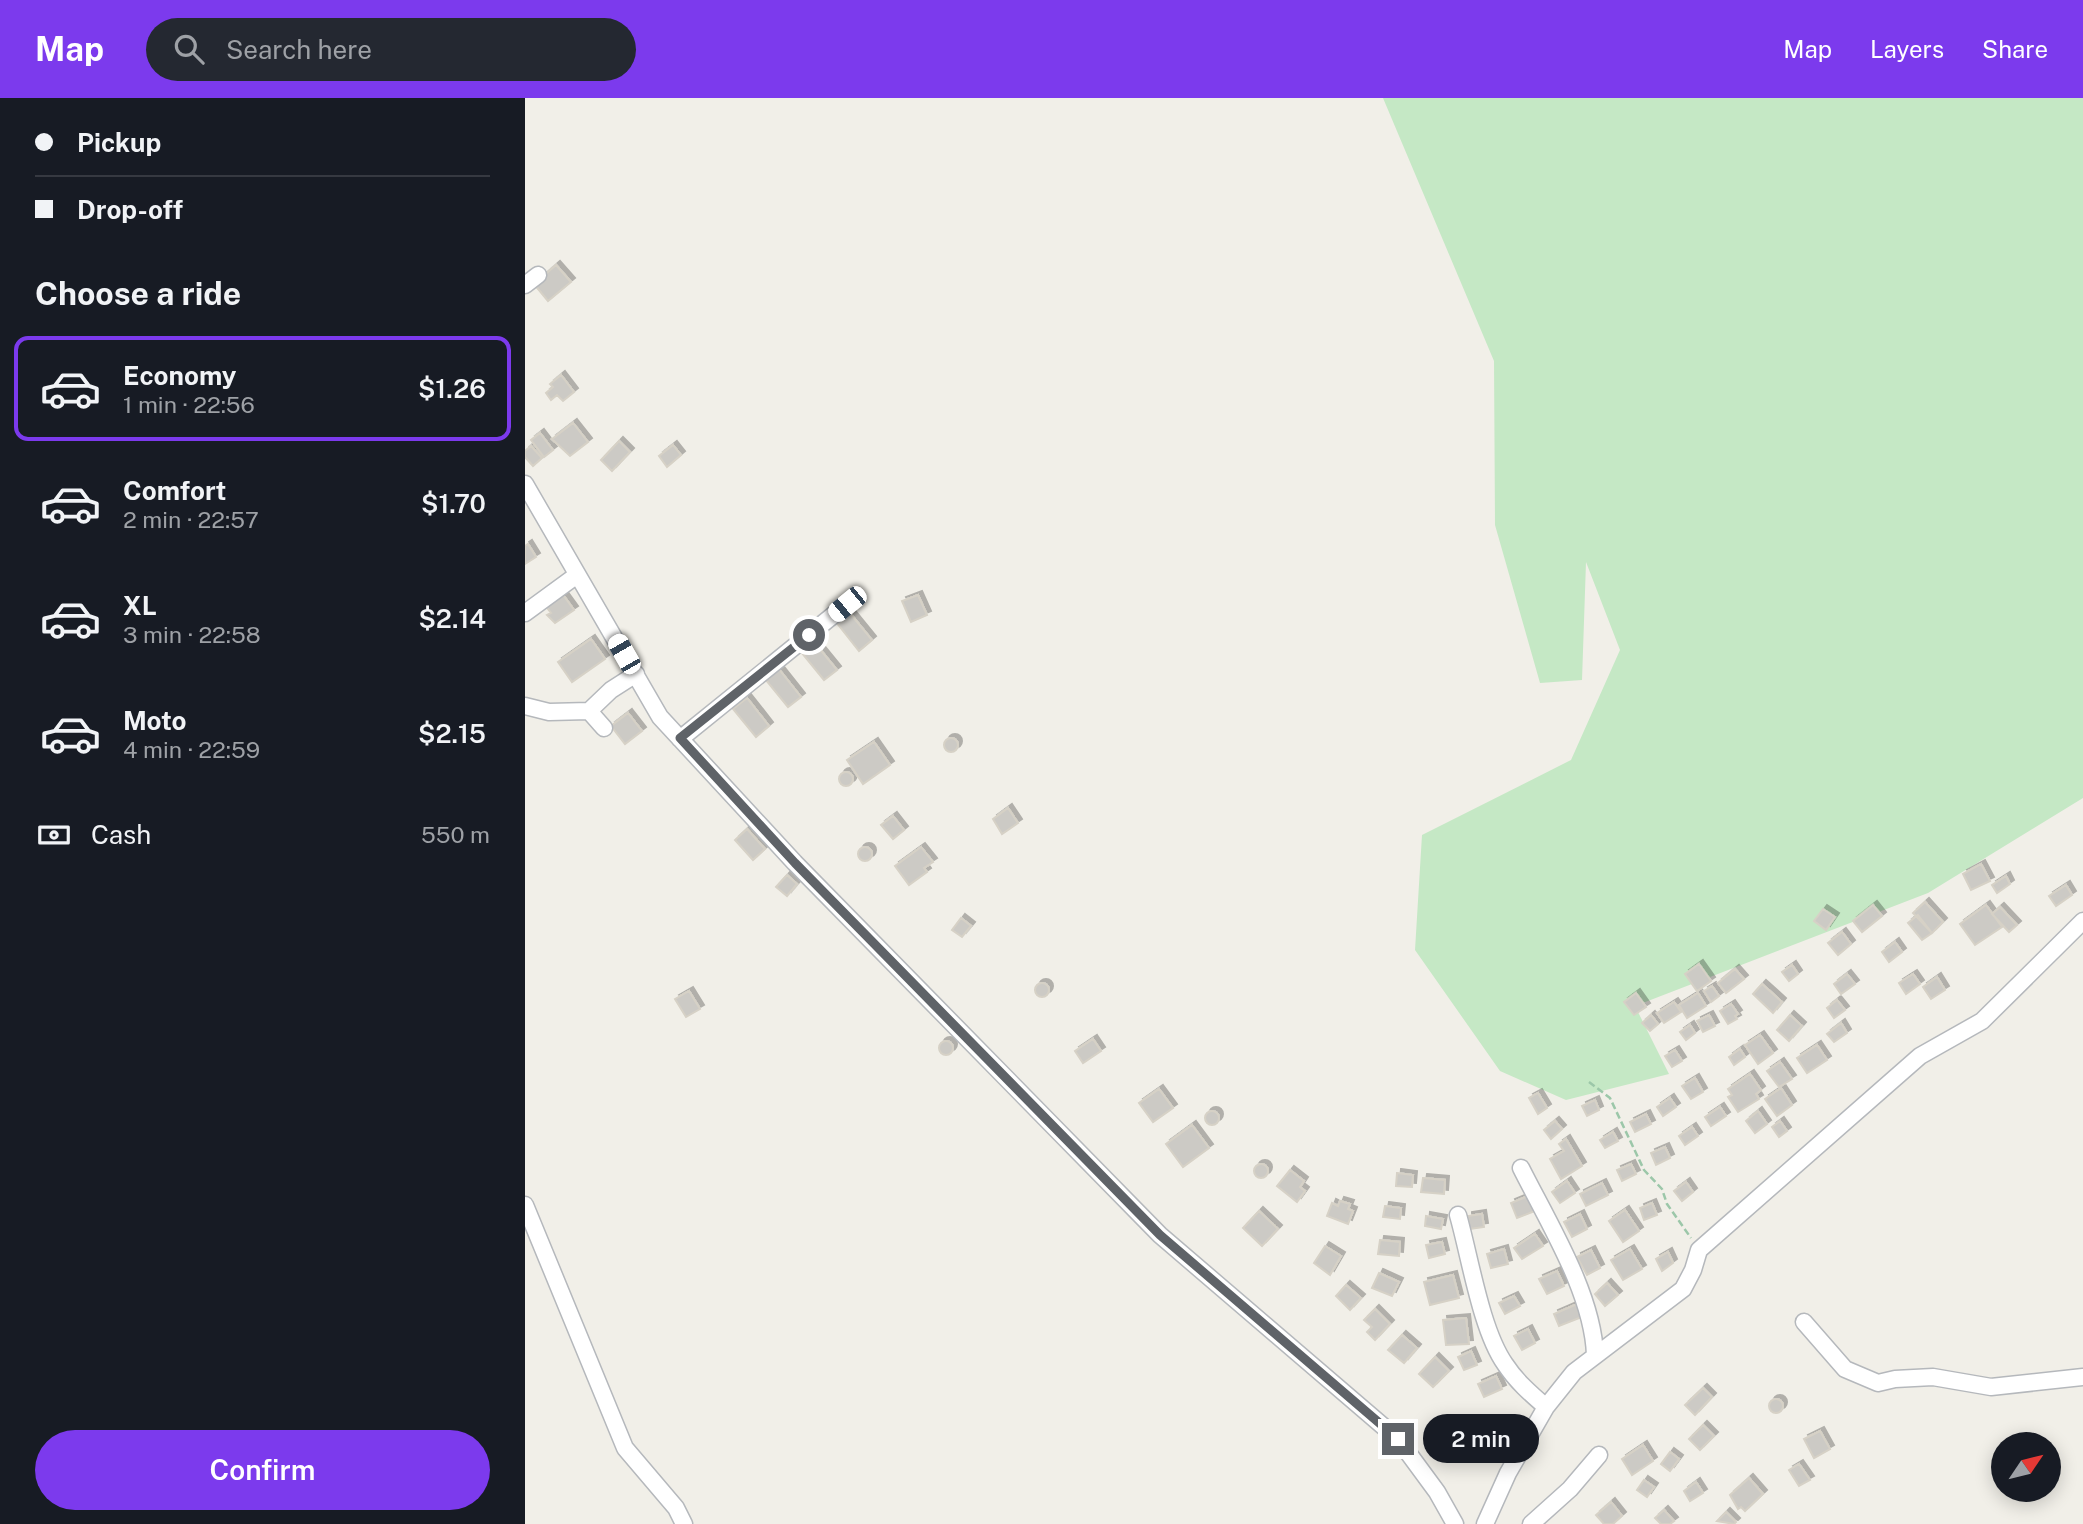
<!DOCTYPE html>
<meta charset="utf-8">
<style>
body{margin:0;font-family:"Public Sans",sans-serif;background:#242831;color:#f1f3f6;height:100vh;display:flex;flex-direction:column;font-size:26px;white-space:nowrap}
*{box-sizing:border-box;margin:0}
p{font-size:23px;color:#9ea1a6}
.icon{flex:none;width:38px;height:38px;fill:none;stroke:currentColor;stroke-width:2;stroke-linecap:round;stroke-linejoin:round}
.map{position:relative;flex:1;overflow:hidden}
.drawer{display:flex;flex-direction:column;background:#171b24;width:525px}
.drawer>*{flex:none}
.banner{display:grid;align-content:center;height:154px;padding:0 35px;background:#171b24}
.needle{width:46px;rotate:55deg}
.controls{position:absolute;left:1466px;top:1334px;display:grid;gap:14px}
.controls a{display:grid;place-items:center;width:70px;height:70px;border-radius:50%;background:#171b24;box-shadow:0 4px 18px #0003;font-size:35px}
.end{position:absolute;width:32px;height:32px;margin:-16px;border:9px solid #5f6368;background:#fff;box-shadow:0 0 0 4px #fff}
.from{border-radius:50%}
.bubble{position:absolute;height:49px;border-radius:24px;background:#171b24;box-shadow:0 4px 18px #0003;font-size:23px;font-weight:600;line-height:49px;text-align:center}
.car{position:absolute;width:21px;height:42px;margin:-21px -10px;border-radius:9px;box-shadow:0 0 5px 2px #0007;background:linear-gradient(#fff 24%,#345 0 40%,#fff 0 76%,#345 0 86%,#fff 0)}
.banner b{display:flex;align-items:center;gap:24px;height:66px;font-size:26px}
.banner b+b{border-top:2px solid #363941}
.banner i{width:18px;height:18px;background:#f1f3f6}
ul{padding:0;list-style:none}
li{display:flex;align-items:center;gap:21px;height:105px;margin:0 14px 10px;padding:0 21px;border:4px solid transparent;border-radius:14px}
li div{flex:1}
li b{display:block;font-size:26px}
li em{font-style:normal;font-weight:600}
li.on{border-color:#7c3aed}
li>.icon{width:63px;height:63px;stroke-width:1.5}
h2{padding:0 35px;font-size:32px;line-height:84px}
.pay{display:flex;align-items:center;gap:18px;height:77px;padding:0 35px;font-size:26px}
.pay p{margin-inline-start:auto}
.cta{display:flex;gap:14px;margin-top:auto;padding:14px 35px}
.cta a{flex:1;height:80px;border-radius:42px;background:#7c3aed;color:#fff;font-size:28px;font-weight:600;line-height:80px;text-align:center}
header{display:flex;align-items:center;gap:42px;box-sizing:border-box;height:98px;padding:0 35px;background:#7c3aed;color:#fff}
header strong{font-size:33px}
nav{display:flex;gap:38px;margin-inline-start:auto;font-size:24px}
.search{width:490px;height:63px;background:#242831;display:flex;align-items:center;gap:18px;box-sizing:border-box;padding:0 24px;border-radius:38px;color:#9ea1a6;font-size:26px}
main{display:flex;flex:1;min-height:0}
.map>svg:first-child{display:block}
.green{fill:#c5e8c5}
.building{fill:#cccac5;stroke:#d6d1c6;stroke-width:2;filter:url(#shadow)}
.lines{fill:none;stroke-linecap:round;stroke-linejoin:round}
.street-casing{stroke:#b5b8bc;stroke-width:19}
.path{stroke:#9cc7a9;stroke-width:2.5;stroke-dasharray:7 3.5;stroke-linecap:butt}
.street{stroke:#fff;stroke-width:16}
.route{stroke:#5f6368;stroke-width:9}
</style>
<header>
<strong>Map</strong>
<div class="search"><svg class="icon" aria-label="search" viewBox="0 0 24 24"><circle cx="10" cy="10" r="6"/><path d="M15 15l6 6"/></svg>Search here</div>
<nav><a>Map</a><a>Layers</a><a>Share</a></nav>
</header>
<main>
<section class="drawer">
<div class="banner">
<b><i class="from"></i>Pickup</b>
<b><i></i>Drop-off</b>
</div>
<h2>Choose a ride</h2>
<ul>
<li class="on"><svg class="icon" aria-label="car" viewBox="0 0 24 24"><path d="M5 17H2v-5l4-1 3-4h7l3 4 3 1v5h-3M9 17h6M6 11h13"/><circle cx="7" cy="17" r="2"/><circle cx="17" cy="17" r="2"/></svg><div><b>Economy</b><p>1 min · 22:56</p></div><em>$1.26</em></li>
<li><svg class="icon" aria-label="car" viewBox="0 0 24 24"><path d="M5 17H2v-5l4-1 3-4h7l3 4 3 1v5h-3M9 17h6M6 11h13"/><circle cx="7" cy="17" r="2"/><circle cx="17" cy="17" r="2"/></svg><div><b>Comfort</b><p>2 min · 22:57</p></div><em>$1.70</em></li>
<li><svg class="icon" aria-label="car" viewBox="0 0 24 24"><path d="M5 17H2v-5l4-1 3-4h7l3 4 3 1v5h-3M9 17h6M6 11h13"/><circle cx="7" cy="17" r="2"/><circle cx="17" cy="17" r="2"/></svg><div><b>XL</b><p>3 min · 22:58</p></div><em>$2.14</em></li>
<li><svg class="icon" aria-label="car" viewBox="0 0 24 24"><path d="M5 17H2v-5l4-1 3-4h7l3 4 3 1v5h-3M9 17h6M6 11h13"/><circle cx="7" cy="17" r="2"/><circle cx="17" cy="17" r="2"/></svg><div><b>Moto</b><p>4 min · 22:59</p></div><em>$2.15</em></li>
</ul>
<div class="pay"><svg class="icon" aria-label="cash" viewBox="0 0 24 24"><path d="M3 7h18v10H3z"/><circle cx="12" cy="12" r="2"/></svg>Cash<p>550 m</p></div>
<div class="cta"><a>Confirm</a></div>
</section>
<div class="map">
<svg width="1558" height="1426" viewBox="0 0 1558 1426">
<defs>
<filter id="shadow"><feDropShadow dx="4" dy="-4" stdDeviation="0" flood-color="#0004"/></filter>
</defs>
<rect width="100%" height="100%" fill="#f1efe8"/>
<path class="green" d="M858 0H1558V700L1403 795 1110 908 1144 976 1041 1002 975 973 890 852 897 737 1046 662 1095 552 1061 464 1057 582 1015 585 970 427 969 263Z"/>
<path class="building" d="M31 167 46 184 23 203 9 186Z
M36 277 49 294 38 303 32 297 26 302 21 295 28 289 25 286Z
M48 325 63 344 45 358 27 341Z
M15 335 28 352 19 359 6 342Z
M94 343 105 354 87 373 76 362Z
M148 347 156 357 142 369 134 358Z
M6 348 17 360 8 368 0 359V353Z
M3 446 11 459 0 466V448Z
M36 494 49 512 30 525 22 517 26 515 19 506Z
M393 497 402 517 386 524 377 503Z
M324 514 347 542 334 553 311 524Z
M66 541 80 561 47 584 33 564Z
M289 544 312 572 299 582 276 554Z
M253 570 276 599 263 609 240 581Z
M222 600 244 628 231 639 208 611Z
M103 615 117 633 100 646 86 628Z
M419 647a7 7 0 1 1 14 0a7 7 0 1 1-14 0Z
M349 644 365 667 338 686 322 662Z
M314 681a7 7 0 1 1 14 0a7 7 0 1 1-14 0Z
M483 710 493 725 477 736 468 721Z
M368 718 379 732 368 741 356 727Z
M222 731 240 751 228 762 210 742Z
M333 756a7 7 0 1 1 14 0a7 7 0 1 1-14 0Z
M396 749 408 764 399 770 402 774 384 787 370 768Z
M1456 766 1465 783 1446 792 1438 776Z
M262 777 272 786 262 798 251 789Z
M1481 778 1485 786 1472 795 1467 787Z
M1541 787 1547 797 1531 808 1524 798Z
M1400 804 1418 824 1407 835 1388 815Z
M1348 807 1357 818 1337 834 1328 823Z
M1461 807 1477 829 1450 847 1435 826Z
M1475 809 1492 827 1484 834 1467 816Z
M1298 811 1310 819 1301 832 1289 823Z
M1393 817 1407 835 1397 842 1383 825Z
M436 820 446 828 437 839 427 832Z
M1317 834 1326 846 1313 857 1303 845Z
M1370 844 1377 854 1364 864 1357 854Z
M1174 866 1186 883 1172 893 1160 876Z
M1267 867 1273 876 1264 883 1257 874Z
M1210 871 1219 881 1201 895 1193 885Z
M1322 876 1330 886 1316 896 1309 886Z
M1388 876 1395 886 1381 896 1374 885Z
M1412 879 1420 892 1406 901 1398 889Z
M510 892a7 7 0 1 1 14 0a7 7 0 1 1-14 0Z
M1237 886 1257 904 1248 915 1228 896Z
M1187 888 1194 898 1186 904 1179 893Z
M164 893 175 911 161 919 150 901Z
M1111 895 1121 909 1109 917 1099 904Z
M1173 895 1181 908 1162 920 1154 907Z
M1312 902 1320 912 1309 920 1302 910Z
M1149 904 1156 914 1139 925 1132 915Z
M1206 906 1213 916 1210 918 1212 921 1203 926 1195 913Z
M1126 917 1133 926 1125 933 1117 925Z
M1184 917 1190 928 1178 934 1172 923Z
M1265 917 1277 928 1264 943 1252 932Z
M1316 925 1322 935 1309 944 1302 936Z
M1165 927 1170 935 1161 942 1155 934Z
M1235 937 1248 955 1233 966 1220 947Z
M568 941 576 953 558 965 550 953Z
M414 950a7 7 0 1 1 14 0a7 7 0 1 1-14 0Z
M1292 947 1302 962 1282 975 1272 960Z
M1215 951 1220 959 1209 967 1204 959Z
M1150 952 1157 963 1147 969 1140 958Z
M1255 964 1267 981 1254 989 1242 973Z
M1225 976 1236 992 1231 996 1234 1001 1213 1014 1203 999 1207 997 1203 991Z
M1170 980 1178 994 1166 1001 1157 988Z
M1256 990 1267 1007 1252 1018 1240 1001Z
M634 991 648 1010 628 1024 614 1005Z
M1013 995 1022 1010 1013 1016 1004 1000Z
M1145 1000 1151 1009 1138 1018 1132 1009Z
M1070 1002 1074 1012 1062 1018 1057 1008Z
M1195 1009 1201 1018 1186 1028 1180 1019Z
M680 1020a7 7 0 1 1 14 0a7 7 0 1 1-14 0Z
M1233 1013 1242 1026 1230 1035 1221 1023Z
M1121 1016 1126 1026 1110 1034 1105 1024Z
M1030 1023 1037 1031 1026 1041 1019 1032Z
M1255 1023 1262 1033 1254 1039 1247 1029Z
M667 1027 684 1050 658 1069 641 1046Z
M1167 1029 1173 1038 1160 1047 1154 1038Z
M1088 1034 1093 1043 1080 1050 1075 1042Z
M1041 1041 1057 1068 1036 1081 1025 1061 1039 1053 1034 1046Z
M1140 1049 1145 1060 1131 1067 1126 1055Z
M729 1073a7 7 0 1 1 14 0a7 7 0 1 1-14 0Z
M1106 1066 1111 1076 1097 1083 1092 1072Z
M765 1072 779 1083 775 1089 780 1093 772 1104 752 1088Z
M872 1075 888 1077 887 1089 871 1088Z
M898 1080 920 1082 919 1096 896 1094Z
M1042 1083 1050 1095 1035 1105 1027 1094Z
M1161 1084 1168 1094 1157 1103 1149 1093Z
M1077 1085 1083 1097 1061 1108 1055 1096Z
M1003 1098 1010 1113 992 1120 986 1105Z
M815 1103 825 1106 823 1111 828 1113 823 1126 802 1118 807 1105 813 1108Z
M1127 1105 1132 1117 1119 1122 1115 1110Z
M860 1108 876 1110 875 1121 858 1119Z
M1100 1112 1114 1133 1098 1144 1084 1123Z
M734 1113 753 1131 737 1148 718 1130Z
M957 1116 959 1129 944 1131 943 1118Z
M1055 1116 1062 1131 1047 1139 1039 1124Z
M901 1118 918 1121 916 1131 900 1128Z
M1010 1136 1018 1148 997 1161 989 1150Z
M855 1142 875 1144 874 1158 853 1156Z
M917 1144 920 1156 904 1160 901 1147Z
M800 1148 816 1158 805 1177 789 1165Z
M979 1151 983 1166 966 1170 962 1156Z
M1105 1151 1117 1171 1098 1182 1086 1162Z
M1066 1152 1075 1170 1062 1177 1052 1159Z
M1143 1154 1148 1165 1137 1173 1131 1161Z
M1032 1173 1039 1188 1022 1196 1014 1181Z
M854 1175 874 1184 867 1198 847 1190Z
M928 1177 934 1200 905 1207 899 1184Z
M1082 1185 1093 1197 1080 1208 1070 1196Z
M821 1187 836 1200 825 1212 811 1198Z
M989 1198 995 1208 980 1216 974 1205Z
M1052 1206 1057 1219 1034 1228 1029 1216Z
M850 1211 865 1226 850 1242 842 1234 847 1229 839 1222Z
M941 1220 944 1246 921 1247 918 1222Z
M1003 1231 1010 1245 997 1252 989 1238Z
M877 1237 892 1250 879 1265 863 1252Z
M946 1253 952 1267 939 1272 933 1259Z
M910 1259 924 1273 908 1289 894 1276Z
M971 1278 977 1291 959 1299 953 1286Z
M1178 1290 1187 1299 1170 1317 1160 1307Z
M1244 1308a7 7 0 1 1 14 0a7 7 0 1 1-14 0Z
M1178 1327 1189 1338 1175 1352 1164 1341Z
M1295 1333 1305 1351 1289 1360 1279 1341Z
M1118 1347 1128 1363 1107 1377 1097 1361Z
M1145 1354 1154 1361 1145 1373 1136 1366Z
M1274 1366 1285 1382 1274 1388 1264 1372Z
M1224 1380 1238 1396 1220 1413 1216 1409 1213 1411 1205 1397Z
M1119 1382 1129 1389 1122 1399 1112 1392Z
M1171 1384 1178 1395 1165 1403 1159 1393Z
M1086 1404 1097 1418 1088 1426H1079L1071 1417Z
M1139 1412 1149 1423 1145 1426H1136L1130 1420Z
M1201 1414 1211 1424 1209 1426 1192 1423Z"/>
<g class="lines">
<defs>
<path id="street" d="M0 187 13 177
M0 386 135 619 270 765 635 1137 873 1341 912 1394 930 1426
M0 515 52 477
M0 608 24 614 64 613
M79 630 64 613 86 592 111 576
M155 641 322 506
M996 1070C1023 1124 1068 1196 1070 1257
M0 1107 100 1350 151 1410 159 1426
M933 1117C945 1159 956 1232 980 1266 991 1283 1006 1296 1021 1309
M1279 1224 1320 1271 1353 1285 1370 1281 1408 1279 1466 1289 1558 1279
M960 1426 983 1375 1021 1309 1049 1274 1158 1191 1168 1172 1174 1152 1395 958 1457 923 1558 823
M1006 1426 1045 1391 1074 1357"/>
</defs>
<use href="#street" class="street-casing"/>
<path class="path" d="M1064 984 1085 1000 1119 1072 1137 1091 1142 1106 1166 1140"/>
<use href="#street" class="street"/>
</g>
<g class="lines">
<path class="route" d="M284 537 155 640 270 765 635 1137 873 1341"/>
</g>
</svg>
<div class="controls">
<a><svg class="needle" viewBox="-14 -14 28 28"><path d="M0-13l5 13h-10z" fill="#e53935"/><path d="M0 13l5-13h-10z" fill="#9ea1a6"/></svg></a>
</div>
<i class="end from" style="left:284px;top:537px"></i>
<i class="end" style="left:873px;top:1341px"></i>
<div class="bubble" style="left:898px;top:1316px;width:116px">2 min</div>
<i class="car" style="left:322px;top:506px;rotate:231deg"></i>
<i class="car" style="left:99px;top:556px;rotate:330deg"></i>
</div>
</main>
